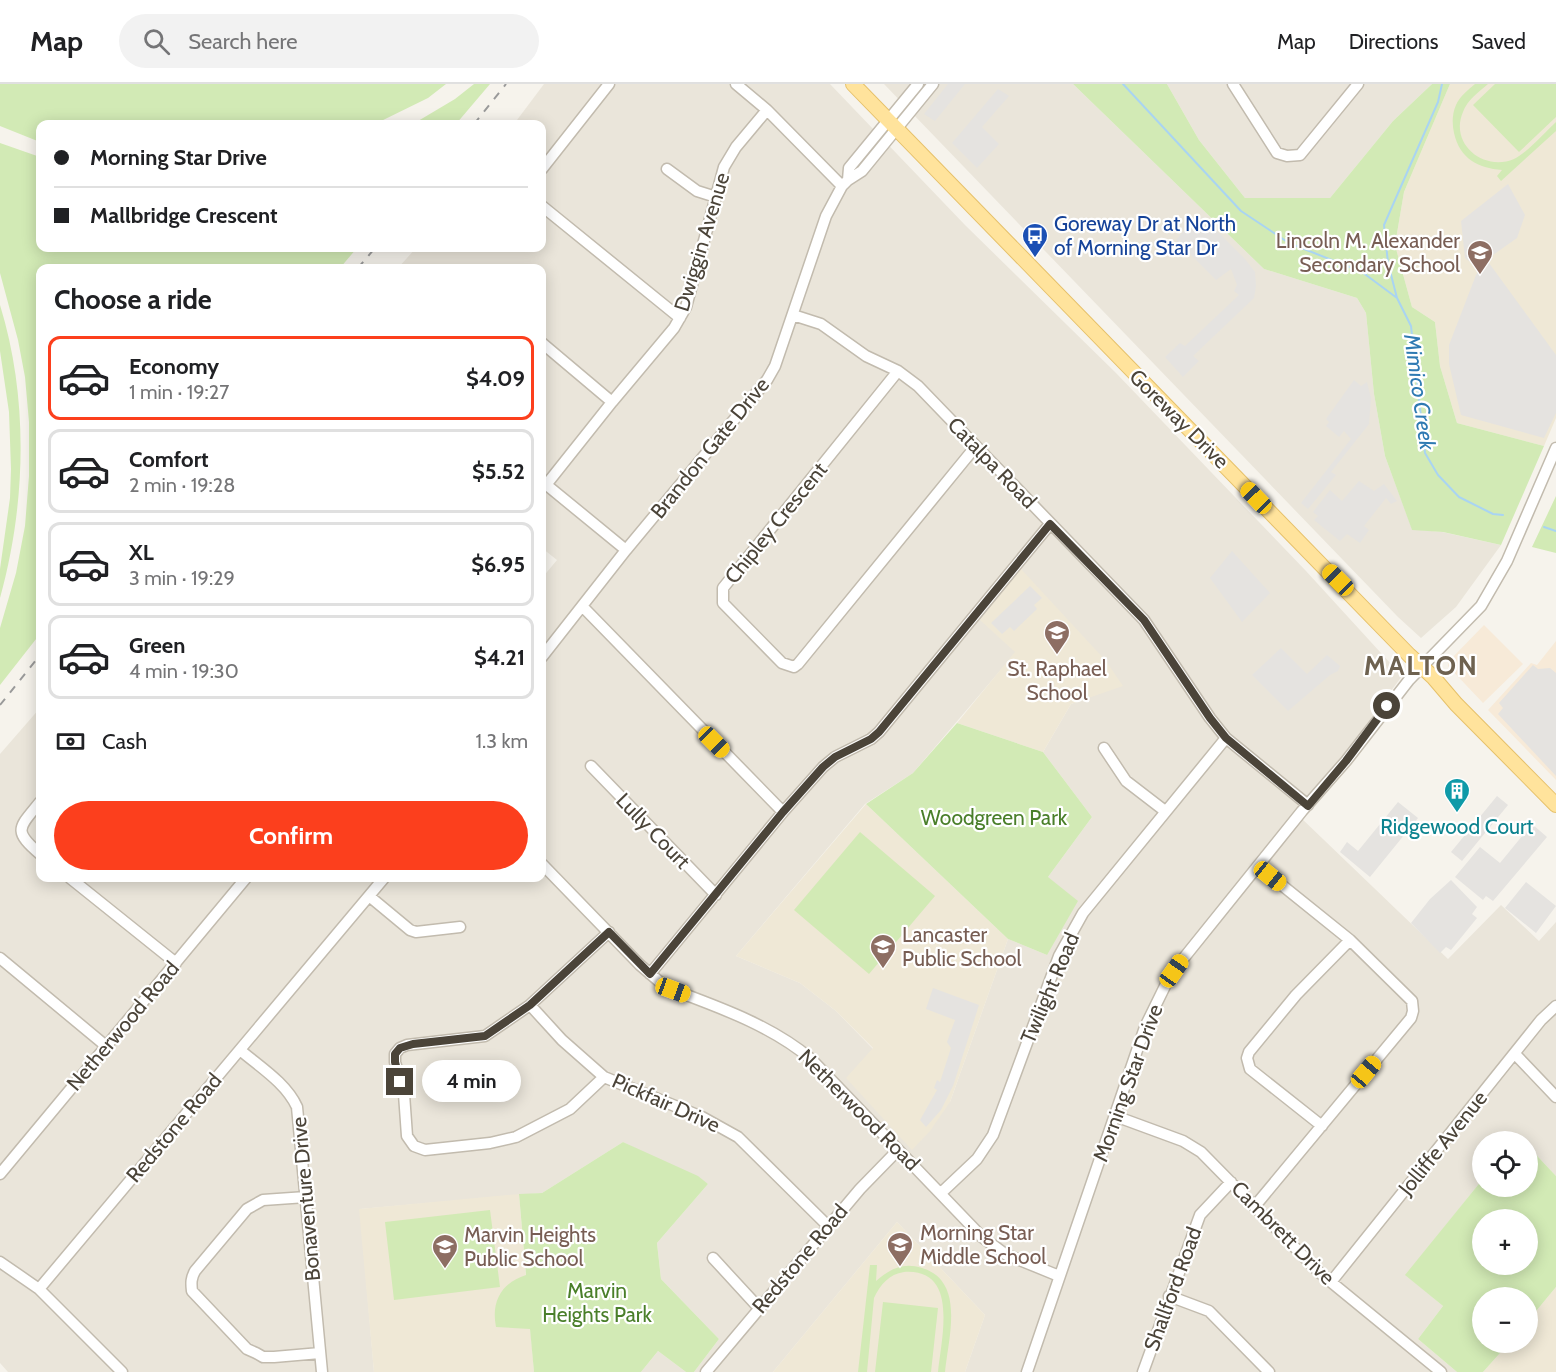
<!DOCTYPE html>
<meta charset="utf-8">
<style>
body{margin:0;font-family:Cabin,sans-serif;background:#f2f2f2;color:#202124;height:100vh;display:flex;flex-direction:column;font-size:22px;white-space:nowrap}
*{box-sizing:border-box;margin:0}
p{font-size:20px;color:#757577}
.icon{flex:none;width:33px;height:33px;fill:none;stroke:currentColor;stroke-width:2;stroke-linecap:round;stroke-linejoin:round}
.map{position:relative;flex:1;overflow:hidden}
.drawer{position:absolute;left:36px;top:180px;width:510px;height:618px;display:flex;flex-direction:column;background:#fff;border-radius:12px;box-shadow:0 3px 15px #0003}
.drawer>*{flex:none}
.banner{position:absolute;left:36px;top:36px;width:510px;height:132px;border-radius:12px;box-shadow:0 3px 15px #0003;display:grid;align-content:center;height:132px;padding:0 18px;background:#fff}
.fabs{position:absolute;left:1472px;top:1047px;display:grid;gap:12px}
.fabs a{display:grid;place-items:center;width:66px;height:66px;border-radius:50%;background:#fff;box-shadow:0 3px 15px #0003;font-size:30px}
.end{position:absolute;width:27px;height:27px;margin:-14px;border:8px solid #4b4439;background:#fff;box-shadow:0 0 0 3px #fff}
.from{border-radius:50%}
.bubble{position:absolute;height:42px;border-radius:21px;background:#fff;box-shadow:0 3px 15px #0003;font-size:20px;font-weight:700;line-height:42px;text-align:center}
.car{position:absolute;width:18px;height:36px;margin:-18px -9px;border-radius:8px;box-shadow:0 0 4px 2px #0007;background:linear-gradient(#f5c518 24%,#345 0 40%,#f5c518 0 76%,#345 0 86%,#f5c518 0)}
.banner b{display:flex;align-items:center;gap:21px;height:57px;font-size:22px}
.banner b+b{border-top:2px solid #e0e0e0}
.banner i{width:15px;height:15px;background:#202124}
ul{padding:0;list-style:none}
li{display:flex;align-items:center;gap:18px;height:84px;margin:0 12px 9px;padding:0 6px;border:3px solid #e0e0e0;border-radius:12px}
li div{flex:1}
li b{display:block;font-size:22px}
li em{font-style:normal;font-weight:700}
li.selected{border-color:#fc3f1d}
li>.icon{width:54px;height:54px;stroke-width:1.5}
h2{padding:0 18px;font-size:27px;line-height:72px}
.pay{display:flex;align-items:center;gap:15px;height:66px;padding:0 18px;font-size:22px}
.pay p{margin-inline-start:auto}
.button{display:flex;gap:12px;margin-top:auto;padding:12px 18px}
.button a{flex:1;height:69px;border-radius:36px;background:#fc3f1d;color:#fff;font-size:24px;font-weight:700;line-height:69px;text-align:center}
header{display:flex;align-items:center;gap:36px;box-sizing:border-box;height:84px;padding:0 30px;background:#fff;border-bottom:2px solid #e0e0e0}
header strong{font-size:28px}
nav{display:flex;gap:33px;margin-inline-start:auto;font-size:21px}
.search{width:420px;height:54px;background:#f2f2f2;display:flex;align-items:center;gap:15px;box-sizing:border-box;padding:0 21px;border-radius:33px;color:#757577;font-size:22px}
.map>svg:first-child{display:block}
.residential{fill:#eae5da;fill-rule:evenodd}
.commercial{fill:#f7ead8}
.education{fill:#efe8d6}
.green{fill:#d2eab5;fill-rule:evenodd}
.parking{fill:#e5e3e0}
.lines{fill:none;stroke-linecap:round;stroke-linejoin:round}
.stream{stroke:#a9d4f2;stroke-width:2}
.minor-casing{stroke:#c2bbae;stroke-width:13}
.major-casing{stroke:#e6c16a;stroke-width:16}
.minor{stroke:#fff;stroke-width:10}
.major{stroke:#ffe39c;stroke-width:14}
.rail{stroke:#9a9a9a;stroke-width:2;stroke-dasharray:8 8;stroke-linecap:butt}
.route{stroke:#4b4439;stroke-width:8}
.labels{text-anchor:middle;stroke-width:4.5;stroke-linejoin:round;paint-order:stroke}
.transit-label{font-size:21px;fill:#164399;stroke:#fff;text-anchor:start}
.education-label{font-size:21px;fill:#785e54;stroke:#fff;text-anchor:start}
.street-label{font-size:21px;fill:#4b4439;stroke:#fff}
.park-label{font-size:21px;fill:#4a7f2a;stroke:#fff}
.culture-label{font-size:21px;fill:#0d838f;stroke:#fff}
.water-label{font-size:22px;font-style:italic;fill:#2e7ab2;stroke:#fff}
.district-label{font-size:27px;font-weight:bold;letter-spacing:1.5px;fill:#6e6250;stroke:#fff}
</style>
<header>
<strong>Map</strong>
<div class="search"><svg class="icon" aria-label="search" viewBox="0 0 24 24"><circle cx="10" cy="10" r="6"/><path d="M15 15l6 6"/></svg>Search here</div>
<nav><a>Map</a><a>Directions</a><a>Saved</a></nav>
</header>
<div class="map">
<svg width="1556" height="1288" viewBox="0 0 1556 1288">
<rect width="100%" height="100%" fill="#f6f3ec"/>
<path class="residential" d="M544 0H830L965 141 1116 289 1306 487 1402 592 1299 732 1448 875 1501 821 1539 857 1556 838V1092L1527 1061V1058L1524 1057 1518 1052 1513 1057 1482 1058V1096L1406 1191 1443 1222 1418 1255 1457 1288H965L985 1231 897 1138 773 1288H694L719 1255 661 1195 657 1159 708 1100 623 1058 542 1109 360 1125 374 1288H8L0 1279V670L40 624V794H542V494L557 476 542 464V184H398L416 164H542V40H514ZM1016 568 1122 601 1071 620 1043 668 1092 733 1048 793 1047 871 1008 855 950 1018 847 994 873 965 836 927 800 899 736 872 865 720 913 689Z
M884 0H1073L1264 185 1357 214 1366 229 1374 310 1385 372 1412 445 1442 448 1501 461 1456 523 1421 554 1398 533Z
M1167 0H1432L1393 37 1330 114H1245L1199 56Z
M658 1267 686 1288H641Z"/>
<path class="commercial" d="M1484 541 1523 580 1483 619 1448 582 1449 577Z
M1556 557V696L1488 626 1531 579 1537 581Z"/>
<path class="education" d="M1450 0H1556V334L1544 362 1457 339 1440 282 1435 238 1412 223 1395 161 1404 108Z
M1021 485 1106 577 1123 602 1071 620 1043 668 957 639 1015 568 980 536Z
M866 720 1008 855 950 1018 930 1047 912 1066 846 994 873 964 836 927 800 899 736 872Z
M519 1110 534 1288H374L359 1125Z
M897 1138 985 1231 965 1288H773Z
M1556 1203V1288H1483L1509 1259 1527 1258V1238Z"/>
<path class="green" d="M0 0H446L428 14 375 40H40V58L0 42Z
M474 0H490L456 40H413L455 15Z
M1073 0H1167L1199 56 1245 114H1330L1393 37 1432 0H1450L1404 108 1395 161 1412 223 1435 238 1440 282 1457 339 1544 362 1501 461 1443 448 1412 446 1385 372 1374 310 1366 229 1357 214 1264 185Z
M1475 0H1488C1479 8 1467 16 1463 28 1449 60 1484 88 1514 75 1527 69 1545 48 1556 38V47L1501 97 1497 92 1502 86C1478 84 1460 75 1454 49 1452 40 1452 30 1456 21 1460 12 1468 6 1475 0Z
M1495 0H1556V33L1519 68 1473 21Z
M0 59 40 73V164H357L340 184H40V550L0 601V544L16 489 25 442 29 392V338L25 293 18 256 0 189Z
M0 221C29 315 26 420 0 514V485L10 414 11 385 9 328 0 267Z
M1556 412V469L1532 463Z
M957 639 1043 668 1092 733 1048 793 1078 817 1047 871 1008 855 866 720 913 689Z
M860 748 935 812 869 890 794 826Z
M623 1058 698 1092 708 1100 657 1159 661 1195 719 1255 694 1288H686L658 1267 641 1288H534L530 1245 496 1243C491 1218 501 1199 526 1191L519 1110 542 1109Z
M1527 1061 1556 1092V1203L1527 1238V1214H1482V1258L1509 1259 1483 1288H1457L1418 1255 1443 1222 1405 1191 1482 1096V1102H1527ZM1482 1136H1527V1180H1482Z
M490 1126 500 1203 394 1216 385 1138Z
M870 1181H877L876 1197C890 1185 903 1178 922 1184 966 1197 948 1255 945 1288H938C941 1255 960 1184 904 1188 889 1190 880 1201 874 1214L867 1288H858Z
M883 1218 938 1224 931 1288H875Z"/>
<path class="parking" d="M948 0H965L935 37 924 30Z
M998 5 1009 12 982 43 999 60 977 84 952 59Z
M1508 100 1525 131 1517 154 1493 171 1485 173 1473 180 1465 174 1461 137Z
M1203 133 1245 175 1255 188 1256 202 1254 214 1193 272 1199 277 1183 293 1165 273 1180 259 1185 262 1239 211 1234 207 1237 201 1231 185 1216 196 1176 156 1188 142 1191 146Z
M1489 179 1556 271V329L1544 354 1461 331 1449 280V261L1476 191 1483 180Z
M1354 296 1361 302 1367 298 1371 314 1369 340 1331 388 1336 391 1308 425 1301 419 1351 355 1344 347 1339 353 1326 342 1329 338 1326 335Z
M1359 397 1374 407 1384 400 1397 417 1391 420 1386 414 1364 442 1369 446 1360 459 1347 450 1340 457 1314 436 1318 432 1313 428 1330 406 1342 417Z
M1232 467 1270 509 1242 538 1210 494Z
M1030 502 1042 514 1034 521 1037 525 1014 547 1010 543 1002 550 991 539Z
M1281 564 1307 590 1327 571 1340 582 1338 587 1330 591 1288 627 1252 591Z
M1533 581 1538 585 1550 584 1556 589V692L1498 630 1503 624 1499 619Z
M1497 712 1508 721 1462 777 1451 768Z
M1398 718 1418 734 1370 793 1340 768 1347 758 1358 767Z
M1532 740 1547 753 1493 817 1486 812 1483 816 1455 793 1480 763 1500 779Z
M1451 796 1477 823 1472 830 1477 834 1451 866 1446 863 1440 869 1411 839 1430 815Z
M1526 798 1556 822 1536 849 1505 824Z
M933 904 979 921 953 1002 941 1026 926 1043 920 1036 937 1006 934 1004 937 996 940 998 951 964 947 958 955 936 926 925Z"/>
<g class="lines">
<path class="stream" d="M1123 0 1241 127 1289 159 1362 188 1397 214 1411 242 1425 369 1438 391 1459 413 1493 430 1503 431
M1397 214 1388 179 1384 141 1438 18 1442 0
M1544 443 1556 447"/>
<defs>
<path id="minor" d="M736 0 767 26 842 102
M1233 0 1277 69 1287 72 1300 71 1358 0
M542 85 609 0
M667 85 697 107 716 113
M848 96 849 84 918 0
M542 122 680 234
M793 231 821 240 866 272 898 287 918 302 1144 536 1210 634 1226 654 1308 721
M542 259 612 318
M898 287 723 504V519L782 579 794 583 798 580 976 362
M543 398 626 466
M546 401 612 318 674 244 686 223 724 83 736 63 767 26
M582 522 783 728
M542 573 626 466 767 296 775 282 826 132 842 102 848 96 862 87 933 0
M1104 664 1126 697 1165 727
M591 682 716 811
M40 718C19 744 12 746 40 770
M542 780 640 881 661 899 673 906C721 924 772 942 811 975L982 1153 1005 1170 1059 1192
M70 794 176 879
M369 812 410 846 416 848 460 843
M0 874 106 962
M650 890 783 728 823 683 835 673 871 655 879 648 1050 440
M530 921 562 956 604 993 702 1033 738 1053 828 1142
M240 966C260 983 286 999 297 1023L322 1288
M1515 970 1556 1013
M604 993 570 1025 516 1053 490 1059 425 1066 414 1062 407 1052 404 1010 395 978V970L400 964 407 961 485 952 530 921 609 848
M1115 1032 1183 1057 1201 1068 1320 1189 1441 1288
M1322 1042 1250 985 1247 974 1249 968 1296 911 1350 856
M0 1090 246 794
M941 1109 977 1075 993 1051 1059 872 1083 829 1226 654
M306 1113 263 1116 247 1125 195 1187C191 1194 191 1199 192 1207L247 1265 256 1269 263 1273H274L320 1269
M1255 1122 1411 934 1413 927 1412 917 1350 856 1258 782
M713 1174 759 1224
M0 1178 39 1205 122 1288
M1331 1198 1541 936 1556 922
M39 1205 384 794
M1169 1212 1209 1227 1269 1288
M706 1288 860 1105 898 1066
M1027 1288 1145 943 1166 900 1183 875 1302 727 1346 677 1409 596 1481 522 1507 477 1556 364
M1143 1288 1200 1131 1231 1098"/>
<path id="major" d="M853 0 1409 571 1433 593 1456 620 1556 721"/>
</defs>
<use href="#minor" class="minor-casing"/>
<use href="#major" class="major-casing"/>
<use href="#minor" class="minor"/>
<use href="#major" class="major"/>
<path class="rail" d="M474 40 506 0
M358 184 375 164
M0 621 40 571"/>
</g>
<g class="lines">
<path class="route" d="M400 998 395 978V970L400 964 413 960 485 952 530 921 609 848 650 890 783 728 823 683 835 673 871 655 879 648 1050 440 1144 536 1210 634 1226 654 1308 722 1346 677 1387 622"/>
</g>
<defs>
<symbol id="bus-pin" viewBox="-11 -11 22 30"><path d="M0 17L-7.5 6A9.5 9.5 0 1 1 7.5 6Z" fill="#1a4fb4" stroke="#fff"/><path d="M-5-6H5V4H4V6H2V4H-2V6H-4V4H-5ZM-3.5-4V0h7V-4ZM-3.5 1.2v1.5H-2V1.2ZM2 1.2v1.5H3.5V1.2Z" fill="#fff"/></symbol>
<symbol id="school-pin" viewBox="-11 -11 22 30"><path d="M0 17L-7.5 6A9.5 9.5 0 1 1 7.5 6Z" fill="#8d6e63" stroke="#fff"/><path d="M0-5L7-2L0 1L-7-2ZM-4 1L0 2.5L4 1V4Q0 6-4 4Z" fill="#fff"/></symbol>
<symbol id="building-pin" viewBox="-11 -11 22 30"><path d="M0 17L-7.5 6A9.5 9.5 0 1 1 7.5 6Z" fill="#0f9aa8" stroke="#fff"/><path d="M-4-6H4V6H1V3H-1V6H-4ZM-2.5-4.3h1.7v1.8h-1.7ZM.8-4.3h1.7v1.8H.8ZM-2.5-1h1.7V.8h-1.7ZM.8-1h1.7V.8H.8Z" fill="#fff"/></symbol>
</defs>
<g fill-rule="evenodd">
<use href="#bus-pin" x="1020" y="137" width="30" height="40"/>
<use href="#school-pin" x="1465" y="154" width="30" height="40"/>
<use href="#school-pin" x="1042" y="534" width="30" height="40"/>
<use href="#building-pin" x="1442" y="692" width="30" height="40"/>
<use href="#school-pin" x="868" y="848" width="30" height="40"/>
<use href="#school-pin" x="885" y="1146" width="30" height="40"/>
<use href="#school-pin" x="430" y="1148" width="30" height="40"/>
</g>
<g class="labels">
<g class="transit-label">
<text x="1054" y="147">Goreway Dr at North<tspan x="1054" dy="24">of Morning Star Dr</tspan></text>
</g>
<g class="education-label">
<text x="1460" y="164" text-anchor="end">Lincoln M. Alexander<tspan x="1460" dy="24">Secondary School</tspan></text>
<text x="1057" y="592" text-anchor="middle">St. Raphael<tspan x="1057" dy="24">School</tspan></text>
<text x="902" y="858">Lancaster<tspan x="902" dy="24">Public School</tspan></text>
<text x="920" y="1156">Morning Star<tspan x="920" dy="24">Middle School</tspan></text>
<text x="464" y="1158">Marvin Heights<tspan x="464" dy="24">Public School</tspan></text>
</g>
<g class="street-label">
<text transform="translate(702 158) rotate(-73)" y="7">Dwiggin Avenue</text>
<text transform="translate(1179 335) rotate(45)" y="7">Goreway Drive</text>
<text transform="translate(710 364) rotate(-51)" y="7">Brandon Gate Drive</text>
<text transform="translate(992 379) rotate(46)" y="7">Catalpa Road</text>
<text transform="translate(776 439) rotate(-51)" y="7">Chipley Crescent</text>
<text transform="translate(653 747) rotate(46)" y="7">Lully Court</text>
<text transform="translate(1050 904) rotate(-67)" y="7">Twilight Road</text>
<text transform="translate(123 942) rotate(-50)" y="7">Netherwood Road</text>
<text transform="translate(1128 999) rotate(-70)" y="7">Morning Star Drive</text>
<text transform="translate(666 1019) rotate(24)" y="7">Pickfair Drive</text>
<text transform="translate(859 1026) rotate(45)" y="7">Netherwood Road</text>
<text transform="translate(174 1044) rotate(-50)" y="7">Redstone Road</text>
<text transform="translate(1443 1059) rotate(-51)" y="7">Jolliffe Avenue</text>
<text transform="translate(306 1115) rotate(-95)" y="7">Bonaventure Drive</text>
<text transform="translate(1283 1149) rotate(45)" y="7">Cambrett Drive</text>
<text transform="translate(800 1175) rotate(-50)" y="7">Redstone Road</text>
<text transform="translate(1173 1205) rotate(-70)" y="7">Shallford Road</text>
</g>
<g class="park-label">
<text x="994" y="741">Woodgreen Park</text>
<text x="597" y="1214">Marvin<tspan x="597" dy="24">Heights Park</tspan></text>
</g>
<g class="culture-label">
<text x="1457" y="750">Ridgewood Court</text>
</g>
<g class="water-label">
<text transform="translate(1420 308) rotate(82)" y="8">Mimico Creek</text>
</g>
<g class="district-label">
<text x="1421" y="591">MALTON</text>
</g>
</g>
</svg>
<div class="fabs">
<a><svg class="icon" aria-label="locate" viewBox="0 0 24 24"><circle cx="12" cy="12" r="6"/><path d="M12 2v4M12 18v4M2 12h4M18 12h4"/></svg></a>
<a>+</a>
<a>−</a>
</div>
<i class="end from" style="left:1387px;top:622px"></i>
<i class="end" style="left:400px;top:998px"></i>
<div class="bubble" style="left:422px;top:976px;width:99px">4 min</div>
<i class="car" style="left:1256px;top:414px;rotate:316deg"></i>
<i class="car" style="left:1338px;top:496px;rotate:315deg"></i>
<i class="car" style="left:714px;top:658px;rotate:135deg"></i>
<i class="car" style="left:1270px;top:792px;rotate:129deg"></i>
<i class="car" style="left:1174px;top:887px;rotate:35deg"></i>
<i class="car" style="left:673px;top:906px;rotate:110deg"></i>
<i class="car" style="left:1366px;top:988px;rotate:40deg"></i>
<div class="banner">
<b><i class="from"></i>Morning Star Drive</b>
<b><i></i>Mallbridge Crescent</b>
</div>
<section class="drawer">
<h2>Choose a ride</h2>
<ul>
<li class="selected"><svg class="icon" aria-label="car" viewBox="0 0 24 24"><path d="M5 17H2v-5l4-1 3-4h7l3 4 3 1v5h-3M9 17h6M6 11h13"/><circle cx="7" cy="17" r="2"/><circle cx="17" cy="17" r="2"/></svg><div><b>Economy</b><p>1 min · 19:27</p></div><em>$4.09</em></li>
<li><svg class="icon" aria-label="car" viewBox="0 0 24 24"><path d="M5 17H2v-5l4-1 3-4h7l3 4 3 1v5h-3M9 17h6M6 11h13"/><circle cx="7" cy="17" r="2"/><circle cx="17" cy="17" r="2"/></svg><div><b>Comfort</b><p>2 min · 19:28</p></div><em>$5.52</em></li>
<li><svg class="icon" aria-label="car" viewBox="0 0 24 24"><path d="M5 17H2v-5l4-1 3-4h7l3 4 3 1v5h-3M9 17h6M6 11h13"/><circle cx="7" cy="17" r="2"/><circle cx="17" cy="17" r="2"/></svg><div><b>XL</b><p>3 min · 19:29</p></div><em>$6.95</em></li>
<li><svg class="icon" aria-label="car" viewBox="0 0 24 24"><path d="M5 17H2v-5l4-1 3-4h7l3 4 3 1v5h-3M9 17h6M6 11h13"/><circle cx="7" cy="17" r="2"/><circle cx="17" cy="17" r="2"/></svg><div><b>Green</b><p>4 min · 19:30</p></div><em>$4.21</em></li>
</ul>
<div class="pay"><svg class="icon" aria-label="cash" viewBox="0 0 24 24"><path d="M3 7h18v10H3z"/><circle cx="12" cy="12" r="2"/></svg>Cash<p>1.3 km</p></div>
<div class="button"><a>Confirm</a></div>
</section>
</div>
